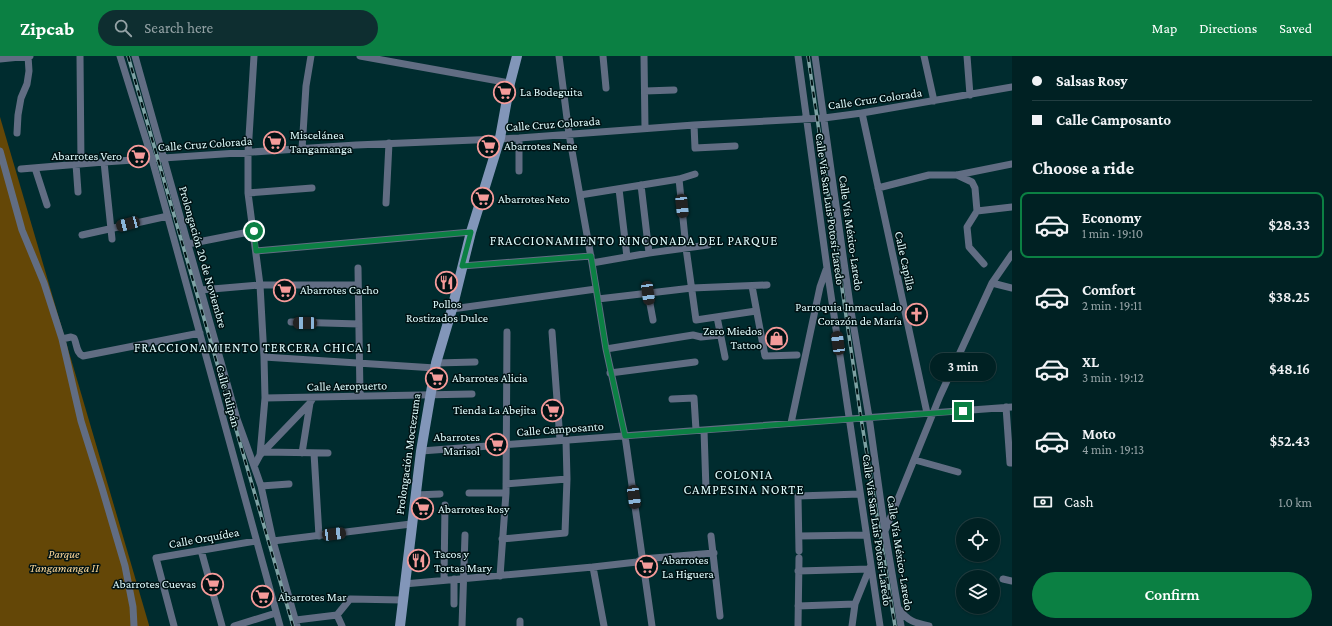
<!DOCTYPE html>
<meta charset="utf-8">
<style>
body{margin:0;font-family:"Crimson Pro",serif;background:#0e2e30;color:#f1f3f6;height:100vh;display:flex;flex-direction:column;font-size:15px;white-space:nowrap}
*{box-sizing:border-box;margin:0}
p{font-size:13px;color:#95a3a6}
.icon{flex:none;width:22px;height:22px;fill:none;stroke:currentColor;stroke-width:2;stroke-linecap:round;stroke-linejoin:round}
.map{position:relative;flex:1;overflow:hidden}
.details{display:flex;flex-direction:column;background:#002123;width:320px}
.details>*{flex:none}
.hud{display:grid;align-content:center;height:88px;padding:0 20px;background:#002123}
.controls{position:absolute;left:956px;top:462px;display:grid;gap:8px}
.controls a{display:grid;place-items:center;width:44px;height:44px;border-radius:50%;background:#002123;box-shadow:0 1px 3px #0004,0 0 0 1px #223e41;font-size:20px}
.end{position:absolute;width:18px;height:18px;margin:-9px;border:5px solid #0b8043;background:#fff;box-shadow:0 0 0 2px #fff}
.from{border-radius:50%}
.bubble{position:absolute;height:28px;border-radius:14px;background:#002123;box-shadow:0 1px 3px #0004,0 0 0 1px #223e41;font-size:13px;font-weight:600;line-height:28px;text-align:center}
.car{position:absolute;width:12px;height:24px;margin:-12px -6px;border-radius:5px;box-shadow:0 0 3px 1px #0007;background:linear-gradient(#222 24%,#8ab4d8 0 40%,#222 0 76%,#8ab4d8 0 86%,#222 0)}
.hud b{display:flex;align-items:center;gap:14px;height:38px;font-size:15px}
.hud b+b{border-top:1px solid #223e41}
.hud i{width:10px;height:10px;background:#f1f3f6}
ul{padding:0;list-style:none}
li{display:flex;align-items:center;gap:12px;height:66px;margin:0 8px 6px;padding:0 12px;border:2px solid transparent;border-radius:8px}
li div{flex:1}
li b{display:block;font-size:15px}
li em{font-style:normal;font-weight:600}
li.selected{border-color:#0b8043}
li>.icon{width:36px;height:36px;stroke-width:1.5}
h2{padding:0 20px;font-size:18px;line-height:48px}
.pay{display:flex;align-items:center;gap:10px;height:44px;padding:0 20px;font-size:15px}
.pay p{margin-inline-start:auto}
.cta{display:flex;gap:8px;margin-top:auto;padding:8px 20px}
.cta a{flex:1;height:46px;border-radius:24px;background:#0b8043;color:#fff;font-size:16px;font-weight:600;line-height:46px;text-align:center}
header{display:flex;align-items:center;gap:24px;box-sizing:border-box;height:56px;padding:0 20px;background:#0b8043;color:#fff}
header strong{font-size:19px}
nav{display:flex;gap:22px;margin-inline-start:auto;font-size:14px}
.search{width:280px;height:36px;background:#0e2e30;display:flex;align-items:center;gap:10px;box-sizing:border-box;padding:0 14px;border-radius:22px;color:#95a3a6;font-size:15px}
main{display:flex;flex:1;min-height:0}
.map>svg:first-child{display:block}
.forest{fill:#644707}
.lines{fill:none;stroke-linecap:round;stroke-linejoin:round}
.minor{stroke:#616d83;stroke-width:7}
.secondary{stroke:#8296b9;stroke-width:10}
.rail-casing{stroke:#7ea2a4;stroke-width:3.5}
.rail{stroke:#001214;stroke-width:2;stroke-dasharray:6;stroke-linecap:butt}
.route{stroke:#0b8043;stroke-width:5}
.labels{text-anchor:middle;stroke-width:3;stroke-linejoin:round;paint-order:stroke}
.poi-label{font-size:12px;fill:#dffcfd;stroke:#001214;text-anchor:start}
.street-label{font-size:12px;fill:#dffcfd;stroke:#001214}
.park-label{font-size:12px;font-style:italic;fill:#fdd899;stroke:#001214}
.neighbourhood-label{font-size:13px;letter-spacing:1px;fill:#dffcfd;stroke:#001214}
</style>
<header>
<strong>Zipcab</strong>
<div class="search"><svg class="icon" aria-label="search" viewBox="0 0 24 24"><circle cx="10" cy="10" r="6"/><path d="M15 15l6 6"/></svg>Search here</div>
<nav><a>Map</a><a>Directions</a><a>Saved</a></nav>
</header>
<main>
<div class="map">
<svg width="1012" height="570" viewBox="0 0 1012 570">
<rect width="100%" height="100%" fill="#002c2f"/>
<path class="forest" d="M0 61 149 569V570H0Z"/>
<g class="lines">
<path class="minor" d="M80 0 81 108
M120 0 152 103 280 570
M135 0 237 363 254 410 261 430 273 485 297 570
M254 0 248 97V137L260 229 264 301 265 342 260 399 254 410
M360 0 510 27
M559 0 569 78 592 207 606 293 625 380 652 570
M603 0 606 32
M644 0 645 72
M798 0 827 212 880 570
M815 0 850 249 869 361 885 476 901 570
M924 0 934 45
M967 0 970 39
M0 3 30 0
M645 35 674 34
M862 57 927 357
M694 69 695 92 735 90
M17 77 18 59 21 42 27 28 29 15 28 0
M302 93 306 30 311 0
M0 95 22 174 44 227 62 283 81 365 102 432 125 510 133 551 134 570
M104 106 112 183
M76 108 78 136
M35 112 47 149
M21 113 104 106 356 89 519 82 694 69 824 62 862 57 1012 31
M519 115V82
M957 119 972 126 975 132 977 155 967 171 969 191 984 208
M679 123 686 192 696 264 756 255
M641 129 649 197
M878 132 929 119H957L1012 108
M619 133 627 201
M248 137 312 132
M580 139 679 123 695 118
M386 147 389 87
M977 155 1012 151
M82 179 168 160
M188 188 254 175
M256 195 471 176
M592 207 649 197 708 189
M462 210 591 200
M358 212 360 340
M992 227 1012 232
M752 230 765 300 797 299
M201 234 260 229H358
M648 237 653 264
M598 243 692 232 767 229
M452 253 596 233
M717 261 725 301
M291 266 359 268
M552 276 560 384
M62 283 71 281 74 282C77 288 76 297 83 300L200 277
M606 293 693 279 701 281 721 279
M264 301 435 312
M436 307 475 306
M610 317 695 306
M265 342 472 338
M672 343 694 342 696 374
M1006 351 1010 407H1012
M791 367 820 231 826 214
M704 374 706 434
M421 395 1012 351
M262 396 328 397
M302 397 310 347
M314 397 319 480
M260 399 310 347 313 342
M915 404 958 416
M506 428 567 423
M261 430 289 428
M469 437H506
M415 439 440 438
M885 475 940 340 992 227 1012 198
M711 480 720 560
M799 480 866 479
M502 483 565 477 567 423 566 384
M273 485 411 468
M201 494 222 570
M799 495 798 440 860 438
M593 511 604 570
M798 515 870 513
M500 520 506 437 507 276
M1003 523 1012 525
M444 524 445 449
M404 528 593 511 637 506 642 503 714 497
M454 548V523
M798 550 855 548
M899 553C907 565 916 567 929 570
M337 559 342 570
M296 564 337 559 350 543 402 544
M174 570 156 502 256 485
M234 570 276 557
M462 570 465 479
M520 570V565
M798 570 799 502
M852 570 855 548 870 511"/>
<path class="secondary" d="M400 570 421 395 436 307 452 253 471 176 500 82 510 27 517 0"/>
<defs>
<path id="rail" d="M128 0 293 570
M808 0 861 362 895 570"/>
</defs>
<use href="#rail" class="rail-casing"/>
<use href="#rail" class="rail"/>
</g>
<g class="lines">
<path class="route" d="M254 175 256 195 471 176 462 210 591 200 606 293 625 380 963 355"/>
</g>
<defs>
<symbol id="supermarket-ring" viewBox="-11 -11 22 22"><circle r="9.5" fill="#001214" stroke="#f59b9a" stroke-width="1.5"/><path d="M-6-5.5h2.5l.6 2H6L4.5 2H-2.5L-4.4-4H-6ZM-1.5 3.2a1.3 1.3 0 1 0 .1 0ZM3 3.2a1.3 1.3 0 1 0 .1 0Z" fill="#f59b9a"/></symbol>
<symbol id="restaurant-ring" viewBox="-11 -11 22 22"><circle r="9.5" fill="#001214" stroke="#f59b9a" stroke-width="1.5"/><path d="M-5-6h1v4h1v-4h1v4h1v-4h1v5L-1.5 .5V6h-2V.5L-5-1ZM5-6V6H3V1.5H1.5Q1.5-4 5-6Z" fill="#f59b9a"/></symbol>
<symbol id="church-ring" viewBox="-11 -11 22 22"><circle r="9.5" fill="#001214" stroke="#f59b9a" stroke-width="1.5"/><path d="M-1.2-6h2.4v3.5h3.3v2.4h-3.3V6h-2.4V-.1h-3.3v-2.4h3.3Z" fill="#f59b9a"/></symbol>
<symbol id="shop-ring" viewBox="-11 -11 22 22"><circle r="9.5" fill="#001214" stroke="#f59b9a" stroke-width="1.5"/><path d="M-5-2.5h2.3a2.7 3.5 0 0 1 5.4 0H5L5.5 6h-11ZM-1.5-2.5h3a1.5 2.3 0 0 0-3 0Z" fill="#f59b9a"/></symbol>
</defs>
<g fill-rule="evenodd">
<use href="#supermarket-ring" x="492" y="24" width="25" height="25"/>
<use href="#supermarket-ring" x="262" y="74" width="25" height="25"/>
<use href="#supermarket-ring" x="476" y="78" width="25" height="25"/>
<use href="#supermarket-ring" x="126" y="88" width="25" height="25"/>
<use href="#supermarket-ring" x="470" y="130" width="25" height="25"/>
<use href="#restaurant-ring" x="434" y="214" width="25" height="25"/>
<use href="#supermarket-ring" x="272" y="222" width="25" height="25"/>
<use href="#church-ring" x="904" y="246" width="25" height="25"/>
<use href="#shop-ring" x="764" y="270" width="25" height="25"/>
<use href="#supermarket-ring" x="424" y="310" width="25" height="25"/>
<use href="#supermarket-ring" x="540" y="342" width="25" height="25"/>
<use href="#supermarket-ring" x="484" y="376" width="25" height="25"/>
<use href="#supermarket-ring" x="410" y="440" width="25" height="25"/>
<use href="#restaurant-ring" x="406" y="492" width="25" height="25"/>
<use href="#supermarket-ring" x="634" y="498" width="25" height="25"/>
<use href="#supermarket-ring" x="200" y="516" width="25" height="25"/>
<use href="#supermarket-ring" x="250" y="528" width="25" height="25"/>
</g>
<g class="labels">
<g class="poi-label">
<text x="520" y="40">La Bodeguita</text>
<text x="290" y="83">Miscelánea<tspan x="290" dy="14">Tangamanga</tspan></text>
<text x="504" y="94">Abarrotes Nene</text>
<text x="122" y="104" text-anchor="end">Abarrotes Vero</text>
<text x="498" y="147">Abarrotes Neto</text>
<text x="300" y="238">Abarrotes Cacho</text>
<text x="447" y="252" text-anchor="middle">Pollos<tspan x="447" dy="14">Rostizados Dulce</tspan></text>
<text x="902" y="255" text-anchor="end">Parroquia Inmaculado<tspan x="902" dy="14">Corazón de María</tspan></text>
<text x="762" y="279" text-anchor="end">Zero Miedos<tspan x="762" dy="14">Tattoo</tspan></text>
<text x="452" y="326">Abarrotes Alicia</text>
<text x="536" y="358" text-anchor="end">Tienda La Abejita</text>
<text x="480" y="385" text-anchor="end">Abarrotes<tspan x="480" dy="14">Marisol</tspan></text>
<text x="438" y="457">Abarrotes Rosy</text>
<text x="434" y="502">Tacos y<tspan x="434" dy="14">Tortas Mary</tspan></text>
<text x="662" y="508">Abarrotes<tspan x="662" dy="14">La Higuera</tspan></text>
<text x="196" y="532" text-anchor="end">Abarrotes Cuevas</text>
<text x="278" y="545">Abarrotes Mar</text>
</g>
<g class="street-label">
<text transform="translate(875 43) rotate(-8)" y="4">Calle Cruz Colorada</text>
<text transform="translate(553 68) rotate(-4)" y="4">Calle Cruz Colorada</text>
<text transform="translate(205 88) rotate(-4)" y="4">Calle Cruz Colorada</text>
<text transform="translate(830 153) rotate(82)" y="4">Calle Vía San Luis Potosí-Laredo</text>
<text transform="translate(851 177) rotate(82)" y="4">Calle Vía México-Laredo</text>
<text transform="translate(203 201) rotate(74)" y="4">Prolongación 20 de Noviembre</text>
<text transform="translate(905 205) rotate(78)" y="4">Calle Capilla</text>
<text transform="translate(347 330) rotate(-1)" y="4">Calle Aeropuerto</text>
<text transform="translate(228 340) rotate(75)" y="4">Calle Tulipán</text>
<text transform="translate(560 373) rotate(-4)" y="4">Calle Camposanto</text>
<text transform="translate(408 398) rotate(-82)" y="4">Prolongación Moctezuma</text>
<text transform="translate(877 474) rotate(82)" y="4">Calle Vía San Luis Potosí-Laredo</text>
<text transform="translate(204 482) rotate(-10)" y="4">Calle Orquídea</text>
<text transform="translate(900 497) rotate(81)" y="4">Calle Vía México-Laredo</text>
</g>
<g class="park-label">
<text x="64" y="502">Parque<tspan x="64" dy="14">Tangamanga II</tspan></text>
</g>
<g class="neighbourhood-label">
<text x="634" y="189">FRACCIONAMIENTO RINCONADA DEL PARQUE</text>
<text x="253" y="296">FRACCIONAMIENTO TERCERA CHICA 1</text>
<text x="744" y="423">COLONIA<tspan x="744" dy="15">CAMPESINA NORTE</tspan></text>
</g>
</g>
</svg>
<div class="controls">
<a><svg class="icon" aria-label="locate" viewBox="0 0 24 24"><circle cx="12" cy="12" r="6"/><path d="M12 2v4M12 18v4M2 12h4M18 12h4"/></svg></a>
<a><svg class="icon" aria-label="layers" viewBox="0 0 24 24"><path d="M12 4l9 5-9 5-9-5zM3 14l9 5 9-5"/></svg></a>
</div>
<i class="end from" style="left:254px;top:175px"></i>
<i class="end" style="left:963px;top:355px"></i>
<div class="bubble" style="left:930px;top:297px;width:66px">3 min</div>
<i class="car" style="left:682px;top:150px;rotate:174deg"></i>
<i class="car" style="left:128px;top:168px;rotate:255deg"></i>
<i class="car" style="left:648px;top:237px;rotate:172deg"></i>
<i class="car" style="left:305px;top:267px;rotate:271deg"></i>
<i class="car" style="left:838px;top:287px;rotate:352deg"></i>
<i class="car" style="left:634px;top:441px;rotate:172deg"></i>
<i class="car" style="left:334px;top:478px;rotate:83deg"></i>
</div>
<section class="details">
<div class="hud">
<b><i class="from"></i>Salsas Rosy</b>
<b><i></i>Calle Camposanto</b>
</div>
<h2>Choose a ride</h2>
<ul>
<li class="selected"><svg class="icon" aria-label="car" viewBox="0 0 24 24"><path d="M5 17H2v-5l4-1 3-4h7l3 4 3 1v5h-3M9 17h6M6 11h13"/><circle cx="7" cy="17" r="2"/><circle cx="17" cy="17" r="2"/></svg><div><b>Economy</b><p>1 min · 19:10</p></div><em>$28.33</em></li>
<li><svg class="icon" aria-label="car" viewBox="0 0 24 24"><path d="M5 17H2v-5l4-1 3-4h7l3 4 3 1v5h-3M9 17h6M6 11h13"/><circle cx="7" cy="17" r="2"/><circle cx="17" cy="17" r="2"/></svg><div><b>Comfort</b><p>2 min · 19:11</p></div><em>$38.25</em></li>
<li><svg class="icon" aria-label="car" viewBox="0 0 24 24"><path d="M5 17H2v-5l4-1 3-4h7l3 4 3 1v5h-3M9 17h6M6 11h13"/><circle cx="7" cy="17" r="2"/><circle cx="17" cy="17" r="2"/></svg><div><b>XL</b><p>3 min · 19:12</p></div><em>$48.16</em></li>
<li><svg class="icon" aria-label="car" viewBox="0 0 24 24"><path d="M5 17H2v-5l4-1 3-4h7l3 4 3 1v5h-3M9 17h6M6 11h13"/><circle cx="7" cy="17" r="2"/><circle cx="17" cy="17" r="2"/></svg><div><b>Moto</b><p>4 min · 19:13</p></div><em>$52.43</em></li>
</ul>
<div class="pay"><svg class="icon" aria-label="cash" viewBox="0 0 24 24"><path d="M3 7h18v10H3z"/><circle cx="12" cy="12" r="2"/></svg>Cash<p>1.0 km</p></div>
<div class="cta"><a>Confirm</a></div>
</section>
</main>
